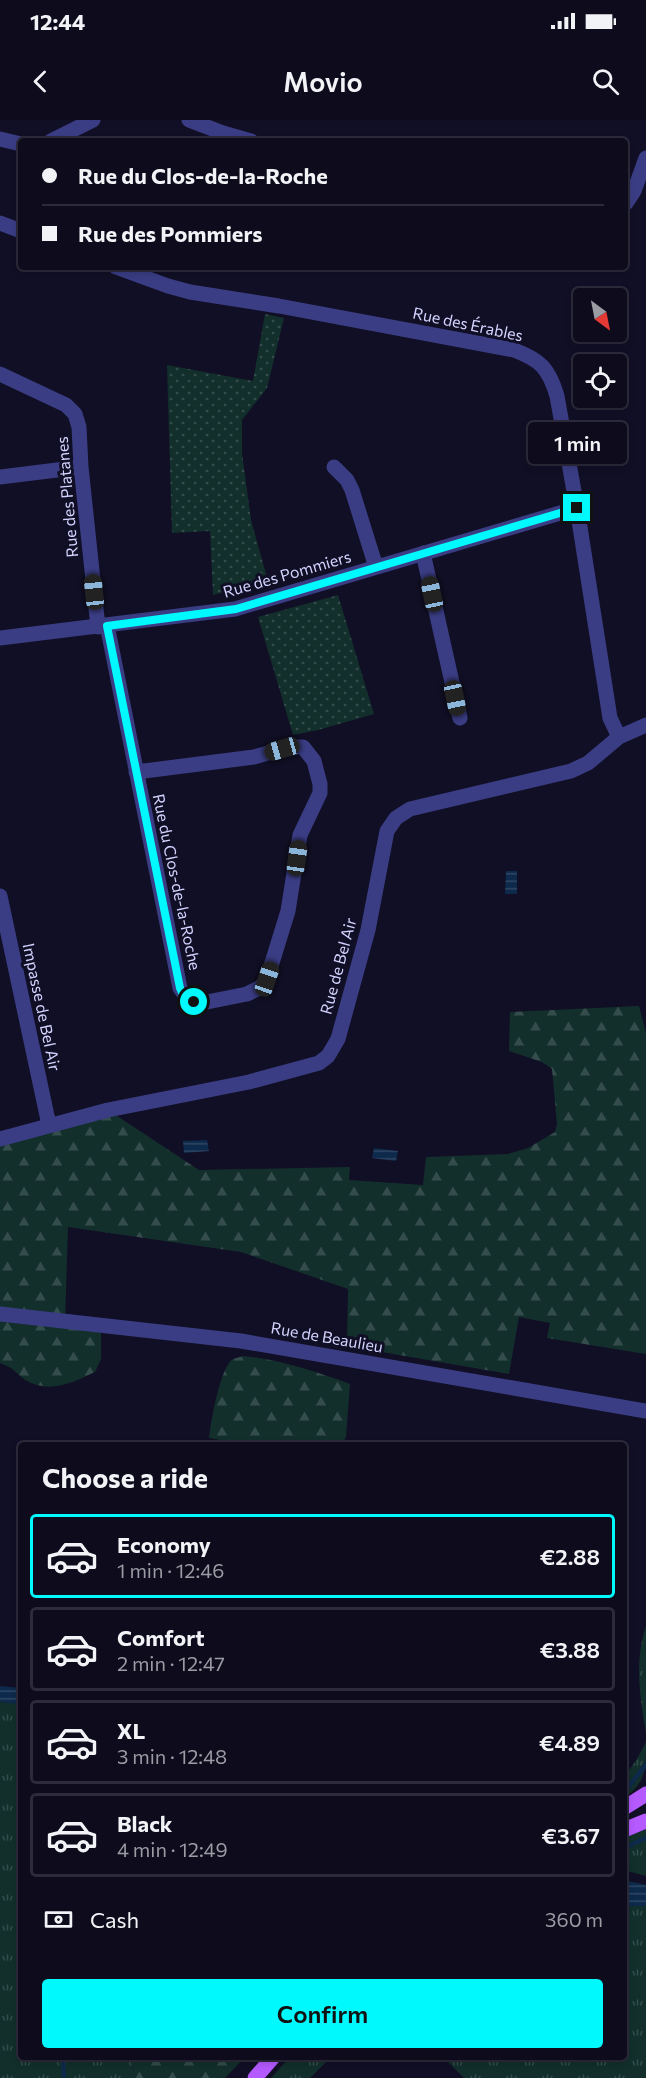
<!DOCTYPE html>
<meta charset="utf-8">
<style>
body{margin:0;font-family:Commissioner,sans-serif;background:#161425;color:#f1f3f6;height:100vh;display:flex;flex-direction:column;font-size:22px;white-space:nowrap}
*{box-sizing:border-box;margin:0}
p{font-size:20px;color:#9a9ba3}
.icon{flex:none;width:33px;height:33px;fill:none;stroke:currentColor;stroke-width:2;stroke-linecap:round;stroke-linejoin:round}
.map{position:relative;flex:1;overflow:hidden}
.sheet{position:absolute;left:18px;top:1322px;width:609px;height:618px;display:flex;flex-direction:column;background:#0d0b1c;border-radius:6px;box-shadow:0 3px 9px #0003,0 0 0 2px #2d2b3b}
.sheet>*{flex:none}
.guide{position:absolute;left:18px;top:18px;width:610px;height:132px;border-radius:6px;box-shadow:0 3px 9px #0003,0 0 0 2px #2d2b3b;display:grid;align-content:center;height:132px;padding:0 24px;background:#0d0b1c}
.needle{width:39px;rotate:148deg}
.buttons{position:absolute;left:573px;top:168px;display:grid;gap:12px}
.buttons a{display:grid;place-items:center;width:54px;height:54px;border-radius:6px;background:#0d0b1c;box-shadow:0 3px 9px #0003,0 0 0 2px #2d2b3b;font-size:30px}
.end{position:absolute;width:27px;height:27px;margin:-14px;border:8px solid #00f9fd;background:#111;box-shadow:0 0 0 3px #111}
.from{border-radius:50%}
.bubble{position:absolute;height:42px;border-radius:6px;background:#0d0b1c;box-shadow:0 3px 9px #0003,0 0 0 2px #2d2b3b;font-size:20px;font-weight:600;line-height:42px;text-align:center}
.car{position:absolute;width:18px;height:36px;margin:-18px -9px;border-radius:8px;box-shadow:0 0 4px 2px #0007;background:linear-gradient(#222 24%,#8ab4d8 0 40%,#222 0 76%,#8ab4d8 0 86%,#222 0)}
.guide b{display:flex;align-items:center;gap:21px;height:57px;font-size:22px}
.guide b+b{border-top:2px solid #2d2b3b}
.guide i{width:15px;height:15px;background:#f1f3f6}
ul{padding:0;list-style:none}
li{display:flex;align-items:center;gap:18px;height:84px;margin:0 12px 9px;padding:0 12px;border:3px solid #2d2b3b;border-radius:6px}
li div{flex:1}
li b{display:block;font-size:22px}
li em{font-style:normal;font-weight:600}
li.selected{border-color:#00f9fd}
li>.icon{width:54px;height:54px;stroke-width:1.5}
h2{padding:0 24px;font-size:27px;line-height:72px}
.pay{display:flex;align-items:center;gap:15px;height:66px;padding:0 24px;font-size:22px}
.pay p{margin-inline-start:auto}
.action{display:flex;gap:12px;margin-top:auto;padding:12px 24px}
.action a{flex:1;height:69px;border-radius:6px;background:#00f9fd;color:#111;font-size:24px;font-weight:600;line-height:69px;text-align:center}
.status{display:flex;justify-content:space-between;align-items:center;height:42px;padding:0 30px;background:#0d0b1c;direction:ltr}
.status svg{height:16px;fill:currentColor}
header{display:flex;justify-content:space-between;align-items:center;height:78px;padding:0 24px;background:#0d0b1c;font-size:27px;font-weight:600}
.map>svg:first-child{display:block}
.grass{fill:url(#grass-tufts)}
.forest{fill:url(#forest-firs)}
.park{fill:url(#park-dots)}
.water{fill:url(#water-rules)}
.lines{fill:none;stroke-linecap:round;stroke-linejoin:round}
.stream{stroke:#0d294b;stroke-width:4.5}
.minor{stroke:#3a3d84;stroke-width:15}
.major{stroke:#b45aff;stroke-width:15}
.route{stroke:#00f9fd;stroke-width:8}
.labels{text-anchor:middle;stroke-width:6;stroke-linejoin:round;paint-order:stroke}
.street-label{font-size:16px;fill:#d4d3ff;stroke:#110f25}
</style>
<div class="status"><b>12:44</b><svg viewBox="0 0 49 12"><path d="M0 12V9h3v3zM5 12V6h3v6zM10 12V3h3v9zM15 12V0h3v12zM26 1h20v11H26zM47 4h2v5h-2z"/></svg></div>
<header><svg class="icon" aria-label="back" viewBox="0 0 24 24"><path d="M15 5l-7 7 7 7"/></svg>Movio<svg class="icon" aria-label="search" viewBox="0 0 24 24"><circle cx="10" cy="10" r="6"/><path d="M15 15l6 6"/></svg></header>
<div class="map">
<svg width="646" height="1958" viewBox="0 0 646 1958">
<defs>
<pattern id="grass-tufts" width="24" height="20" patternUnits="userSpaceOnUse" patternTransform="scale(1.5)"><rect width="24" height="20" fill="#122f2b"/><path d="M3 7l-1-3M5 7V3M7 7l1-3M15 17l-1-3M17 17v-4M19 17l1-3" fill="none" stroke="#344c4b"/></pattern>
<pattern id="forest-firs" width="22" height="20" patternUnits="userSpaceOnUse" patternTransform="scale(1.5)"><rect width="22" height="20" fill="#122f2b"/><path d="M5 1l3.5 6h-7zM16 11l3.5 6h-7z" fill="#344c4b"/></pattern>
<pattern id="park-dots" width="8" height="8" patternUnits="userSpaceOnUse" patternTransform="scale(1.5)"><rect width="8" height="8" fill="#122f2b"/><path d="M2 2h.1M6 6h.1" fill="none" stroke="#344c4b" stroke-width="1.8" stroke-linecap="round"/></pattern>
<pattern id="water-rules" width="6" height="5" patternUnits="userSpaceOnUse" patternTransform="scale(1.5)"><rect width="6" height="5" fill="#0d294b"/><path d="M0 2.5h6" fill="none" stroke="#2f4766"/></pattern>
</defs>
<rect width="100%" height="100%" fill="#110f25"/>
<path class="grass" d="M646 1506V1613C640 1577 634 1542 646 1506Z
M0 1582 21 1584V1936L133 1937 134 1958H0Z
M646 1622C646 1650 646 1662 624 1678V1657L637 1639Z
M646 1709V1756L624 1750V1718Z
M624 1786H646V1958H464L443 1937 624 1936Z
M290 1937V1936L331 1937 310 1958H271Z"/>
<path class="forest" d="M639 886 646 913V1234L547 1218 550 1203 519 1197 509 1254 347 1226 348 1169 241 1132 68 1107 65 1201 101 1205V1239L95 1252C74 1262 50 1274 27 1261 16 1254 15 1248 0 1243V1018L108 990 199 1050 350 1047 349 1060 423 1065 426 1037 508 1034 528 1028 555 1012 557 1004 552 949 542 942 509 931 510 892Z
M243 1236C281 1240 314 1251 350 1264L346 1317 342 1324H243L209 1318C211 1302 220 1247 233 1239 235 1238 241 1237 243 1236Z
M133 1937V1936L245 1937 225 1958H134Z"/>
<path class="park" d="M265 194 284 198 267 268 242 300V333L251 400 268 461 213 475 210 411 172 413 167 245 253 261Z
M338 475 374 594 318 610 293 615 258 497Z"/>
<path class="water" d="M506 751H517V774H505Z
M207 1020 209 1031 184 1033 183 1021Z
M374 1028 398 1031 396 1041 372 1038Z
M0 1566 21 1568V1584L0 1582Z
M624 1760 646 1765V1786H624Z"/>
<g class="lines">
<path class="stream" d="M624 1672 646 1645
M624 1728 646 1718
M63 1936 64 1958"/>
<path class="minor" d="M189 0 223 13 251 21
M0 19 21 24
M51 21 93 0
M626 83 634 71 646 38
M0 103 21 111
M116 147 168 166 190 172 279 186 514 230C541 240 549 249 557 276L577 388 610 598 619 617
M0 254 66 285 75 294 79 307 81 347 98 507
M334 347 347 360 352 370 376 447
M0 357 81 347
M423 433 460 598
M107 505 180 868 188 879 202 883 247 874 261 867 267 859 288 791 300 715 320 673V664L314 641 303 627H289L254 637 136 652
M0 518 235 489 577 388
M0 776 49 1005
M0 1019 108 990 249 962 319 943 328 936 338 919 368 810 387 711 396 698 410 689 571 651 588 643 619 617 646 605
M0 1194 241 1221 646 1291"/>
<path class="major" d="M624 1688 646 1674
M624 1710 646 1701
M255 1958 274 1936"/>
</g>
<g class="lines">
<path class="route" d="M194 882 183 875 180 868 107 506 236 489 577 388"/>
</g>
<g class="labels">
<g class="street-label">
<text transform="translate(468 204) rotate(12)" y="6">Rue des Érables</text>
<text transform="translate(67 377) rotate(-95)" y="6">Rue des Platanes</text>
<text transform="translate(287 454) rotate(-16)" y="6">Rue des Pommiers</text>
<text transform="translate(177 762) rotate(78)" y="6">Rue du Clos-de-la-Roche</text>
<text transform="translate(338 846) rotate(-75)" y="6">Rue de Bel Air</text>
<text transform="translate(42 887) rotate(78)" y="6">Impasse de Bel Air</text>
<text transform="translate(327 1217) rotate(10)" y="6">Rue de Beaulieu</text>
</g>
</g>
</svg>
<div class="buttons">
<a><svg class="needle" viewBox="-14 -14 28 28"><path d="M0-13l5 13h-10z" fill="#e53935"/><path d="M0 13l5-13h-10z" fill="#9a9ba3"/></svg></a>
<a><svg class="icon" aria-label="locate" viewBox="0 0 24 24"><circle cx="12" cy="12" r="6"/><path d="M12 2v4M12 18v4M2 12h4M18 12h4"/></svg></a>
</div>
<i class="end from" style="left:194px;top:882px"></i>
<i class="end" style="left:577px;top:388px"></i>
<div class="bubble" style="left:528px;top:302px;width:99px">1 min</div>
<i class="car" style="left:94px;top:472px;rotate:354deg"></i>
<i class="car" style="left:432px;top:474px;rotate:348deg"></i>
<i class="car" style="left:455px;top:578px;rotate:168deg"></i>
<i class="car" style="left:282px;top:629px;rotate:254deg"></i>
<i class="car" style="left:297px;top:738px;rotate:8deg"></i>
<i class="car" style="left:267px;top:859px;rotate:19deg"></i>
<div class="guide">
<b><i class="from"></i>Rue du Clos-de-la-Roche</b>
<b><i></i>Rue des Pommiers</b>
</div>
<section class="sheet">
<h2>Choose a ride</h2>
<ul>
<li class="selected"><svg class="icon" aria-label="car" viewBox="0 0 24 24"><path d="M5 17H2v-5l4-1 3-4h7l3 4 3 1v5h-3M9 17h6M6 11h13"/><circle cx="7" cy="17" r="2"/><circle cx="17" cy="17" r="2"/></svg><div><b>Economy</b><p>1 min · 12:46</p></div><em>€2.88</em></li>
<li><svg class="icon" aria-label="car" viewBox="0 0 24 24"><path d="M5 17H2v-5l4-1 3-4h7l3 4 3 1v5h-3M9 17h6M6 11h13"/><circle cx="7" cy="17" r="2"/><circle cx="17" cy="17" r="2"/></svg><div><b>Comfort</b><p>2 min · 12:47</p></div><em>€3.88</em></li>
<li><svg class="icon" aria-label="car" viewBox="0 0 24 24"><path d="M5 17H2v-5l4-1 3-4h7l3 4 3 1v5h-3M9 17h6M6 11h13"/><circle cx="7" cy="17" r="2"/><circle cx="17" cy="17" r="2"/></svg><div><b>XL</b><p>3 min · 12:48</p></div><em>€4.89</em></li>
<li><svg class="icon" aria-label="car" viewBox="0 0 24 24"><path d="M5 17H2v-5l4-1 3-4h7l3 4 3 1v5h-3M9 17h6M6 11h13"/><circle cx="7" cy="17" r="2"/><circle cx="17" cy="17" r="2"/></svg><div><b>Black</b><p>4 min · 12:49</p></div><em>€3.67</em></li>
</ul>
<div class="pay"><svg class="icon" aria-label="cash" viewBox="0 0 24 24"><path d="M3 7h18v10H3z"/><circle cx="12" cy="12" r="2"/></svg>Cash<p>360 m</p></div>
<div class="action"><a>Confirm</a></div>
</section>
</div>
